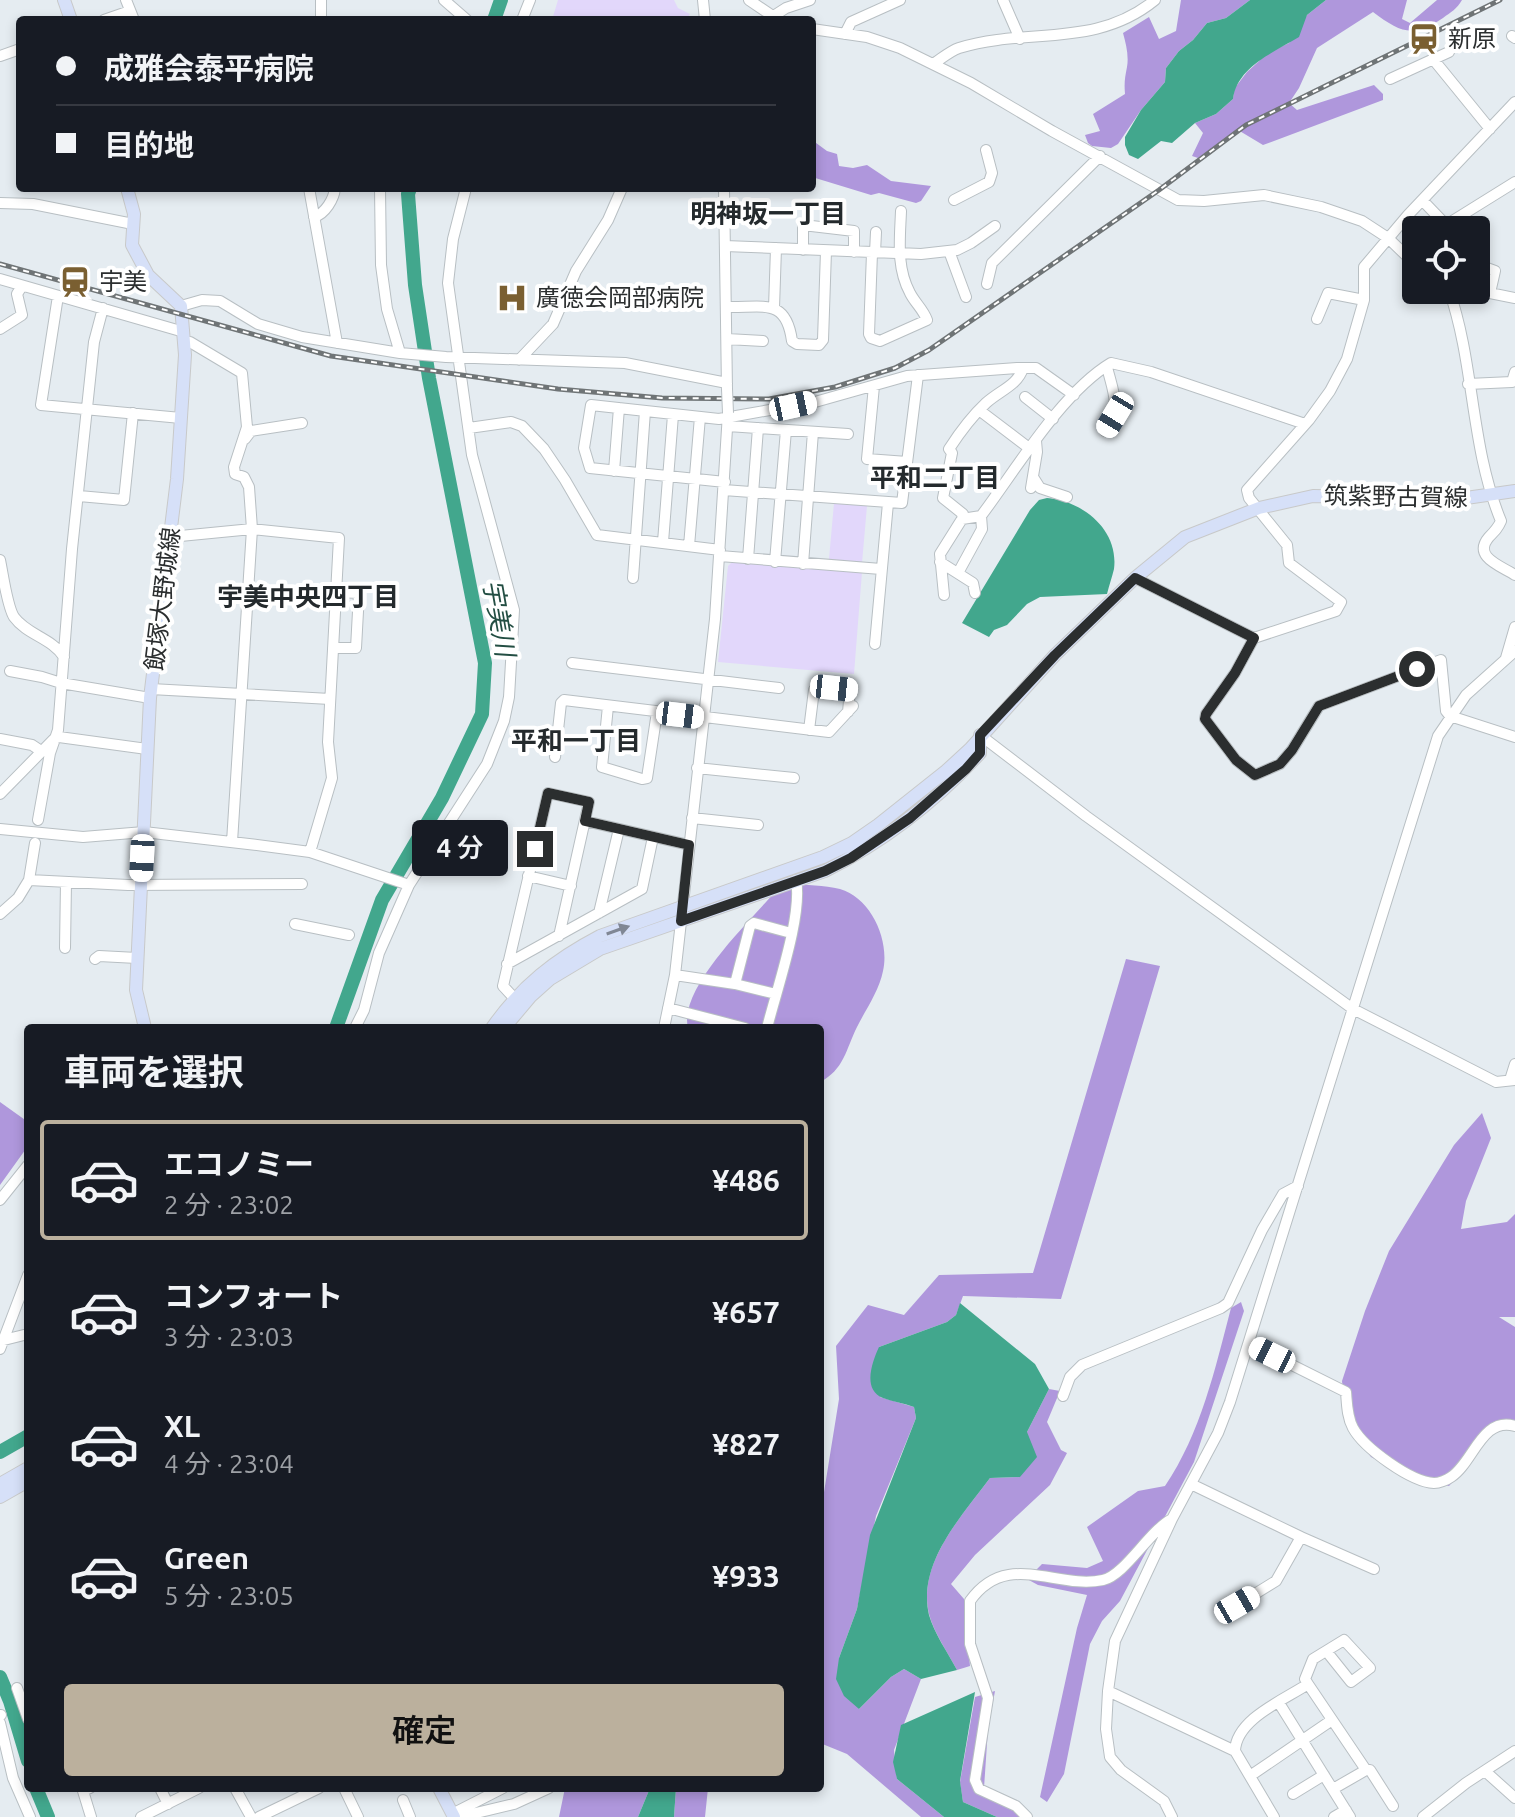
<!DOCTYPE html>
<html lang="ja">
<meta charset="utf-8">
<style>
body{margin:0;font-family:Ubuntu,"Noto Sans JP",sans-serif;background:#242831;color:#f1f3f6;height:100vh;display:flex;flex-direction:column;font-size:30px;white-space:nowrap}
*{box-sizing:border-box;margin:0}
p{font-size:26px;color:#9ea1a6}
.icon{flex:none;width:44px;height:44px;fill:none;stroke:currentColor;stroke-width:2;stroke-linecap:round;stroke-linejoin:round}
.map{position:relative;flex:1;overflow:hidden}
.side{position:absolute;left:24px;top:1024px;width:800px;height:768px;display:flex;flex-direction:column;background:#171b24;border-radius:8px;box-shadow:0 4px 12px #0003}
.side>*{flex:none}
.guide{position:absolute;left:16px;top:16px;width:800px;height:176px;border-radius:8px;box-shadow:0 4px 12px #0003;display:grid;align-content:center;height:176px;padding:0 40px;background:#171b24}
.fabs{position:absolute;left:1402px;top:216px;display:grid;gap:16px}
.fabs a{display:grid;place-items:center;width:88px;height:88px;border-radius:8px;background:#171b24;box-shadow:0 4px 12px #0003;font-size:40px}
.end{position:absolute;width:36px;height:36px;margin:-18px;border:10px solid #2b2e2f;background:#fff;box-shadow:0 0 0 4px #fff}
.from{border-radius:50%}
.bubble{position:absolute;height:56px;border-radius:8px;background:#171b24;box-shadow:0 4px 12px #0003;font-size:26px;font-weight:600;line-height:56px;text-align:center}
.car{position:absolute;width:24px;height:48px;margin:-24px -12px;border-radius:10px;box-shadow:0 0 6px 2px #0007;background:linear-gradient(#fff 24%,#345 0 40%,#fff 0 76%,#345 0 86%,#fff 0)}
.guide b{display:flex;align-items:center;gap:28px;height:76px;font-size:30px}
.guide b+b{border-top:2px solid #363941}
.guide i{width:20px;height:20px;background:#f1f3f6}
ul{padding:0;list-style:none}
li{display:flex;align-items:center;gap:24px;height:120px;margin:0 16px 12px;padding:0 24px;border:4px solid transparent;border-radius:8px}
li div{flex:1}
li b{display:block;font-size:30px}
li em{font-style:normal;font-weight:600}
li.on{border-color:#bbb09d}
li>.icon{width:72px;height:72px;stroke-width:1.5}
h2{padding:0 40px;font-size:36px;line-height:96px}
.action{display:flex;gap:16px;margin-top:auto;padding:16px 40px}
.action a{flex:1;height:92px;border-radius:8px;background:#bbb09d;color:#111;font-size:32px;font-weight:600;line-height:92px;text-align:center}
.map>svg:first-child{display:block}
.green{fill:#e2d7fb}
.forest{fill:#af97dc}
.water{fill:#42a78d}
.lines{fill:none;stroke-linecap:round;stroke-linejoin:round}
.river{stroke:#42a78d;stroke-width:14}
.minor-casing{stroke:#b8bfc3;stroke-width:12}
.major-casing{stroke:#c8c9c9;stroke-width:14}
.minor{stroke:#fff;stroke-width:10}
.major{stroke:#d6e0f8;stroke-width:12}
.rail-casing{stroke:#6f7476;stroke-width:5}
.rail{stroke:#fff;stroke-width:2;stroke-dasharray:6;stroke-linecap:butt}
.minor-bridge-casing{stroke:#b8bfc3;stroke-width:12;stroke-linecap:butt}
.minor-bridge{stroke:#fff;stroke-width:10}
.oneway{fill:#808794}
.route{stroke:#2b2e2f;stroke-width:10}
.labels{text-anchor:middle;stroke-width:8;stroke-linejoin:round;paint-order:stroke}
.poi-label{font-size:24px;fill:#2b2e2f;stroke:#fff;text-anchor:start}
.street-label{font-size:24px;fill:#2b2e2f;stroke:#fff}
.neighbourhood-label{font-size:26px;font-weight:bold;fill:#242a2d;stroke:#fff}
.water-label{font-size:26px;font-style:italic;fill:#234e43;stroke:#fff}
</style>
<div class="map">
<svg width="1515" height="1817" viewBox="0 0 1515 1817">
<rect width="100%" height="100%" fill="#e5ecf1"/>
<path class="green" d="M558 0H674L678 8 690 14 686 20H552Z
M834 503 867 506 862 563 829 559Z
M734 560 862 572 854 674 718 662 728 566Z"/>
<path class="forest" d="M1181 0H1250L1226 18 1207 23 1193 40 1179 51 1166 68 1165 82 1141 110 1118 144 1111 148 1092 146 1088 143 1085 135 1100 131 1093 114 1125 94C1124 83 1125 77 1127 67 1129 56 1126 44 1123 33L1149 17 1159 39 1176 31Z
M1326 0H1407L1402 19 1410 23 1437 0H1462C1457 9 1451 12 1443 18 1413 38 1401 33 1373 12L1317 48 1299 88 1289 103 1297 110 1374 85 1383 94V100L1263 145 1238 130 1198 158 1192 156 1203 133 1195 123 1216 114 1233 99 1234 89 1247 72 1268 53 1289 43 1307 15Z
M812 140 827 151 837 154 839 166 853 168 867 165 891 181 931 186 921 201 916 203 879 193 871 195 812 177Z
M790 884C806 885 824 885 840 889 871 898 890 940 883 971 879 991 866 1009 857 1027 846 1049 844 1070 820 1082V1028H688C678 989 749 922 774 893Z
M1126 959 1160 966 1061 1299 963 1296 956 1315 947 1322 879 1347 880 1397 914 1407 916 1418 876 1516 857 1609 839 1658 859 1709 891 1677 904 1669 921 1679 894 1750 897 1779 944 1817H921L847 1754 820 1743V1517L839 1399 836 1346 868 1305 904 1315 939 1275 1033 1273Z
M0 1102 28 1122V1146L0 1185Z
M1482 1113 1491 1138 1466 1201 1461 1229 1507 1222 1515 1214V1317H1499L1515 1327V1422L1510 1420 1491 1423 1471 1461 1449 1486 1411 1477 1371 1457 1347 1426 1342 1381 1365 1311 1389 1251 1454 1145Z
M1241 1302 1244 1311 1194 1462 1120 1601 1102 1621 1090 1644 1064 1774 1047 1802 1040 1797 1077 1628 1087 1595 1038 1585 1027 1579 1042 1564 1087 1568 1103 1561 1087 1527 1138 1491 1165 1486C1201 1433 1215 1369 1231 1308Z
M1049 1389 1060 1391 1047 1422 1061 1450 1067 1453 1050 1485 975 1555 951 1584 964 1599 970 1666 957 1670C948 1653 934 1633 929 1614 917 1563 962 1516 990 1478L1020 1477 1027 1432Z
M995 1691 988 1729 984 1788 1017 1812 1019 1817H997L963 1802 960 1782 975 1697Z
M565 1788H650L638 1817H559Z
M676 1788H708L705 1817H674Z"/>
<path class="water" d="M1250 0H1326L1307 15 1299 37C1274 52 1237 67 1233 99L1216 114 1195 123 1172 143 1161 141 1138 159 1129 155 1125 145V137L1141 110 1165 82 1166 68 1179 51 1193 40 1207 23 1226 18Z
M1047 498C1083 501 1119 530 1114 569 1112 577 1109 586 1107 594L1040 597 1027 604 1007 625 994 630 989 637 962 623 1030 510 1039 500Z
M960 1303 1035 1364 1049 1389 1027 1432 1037 1457 1020 1477 990 1478C962 1516 917 1563 929 1615 934 1633 948 1653 957 1670L921 1679 904 1669 891 1677 859 1709 844 1696 836 1679 839 1658 857 1609 870 1535 916 1418 914 1407C904 1403 893 1402 883 1398 862 1390 872 1362 879 1347L947 1322 956 1315Z
M975 1692 960 1781 963 1802 997 1817H944L897 1779 893 1762 901 1725Z
M650 1788H676L674 1817H638Z"/>
<g class="lines">
<path class="river" d="M494 20 501 0
M336 1028 382 900 442 798 482 714 485 663 429 378 415 285 408 194 410 188
M0 1452 28 1436
M0 1677 10 1701 28 1761
M36 1788 48 1817"/>
<defs>
<path id="minor" d="M126 0 134 20
M321 0V20
M444 0 467 20
M703 0 705 20
M749 0 777 19
M1003 0 1020 39
M772 17 786 8 810 0
M104 20 130 11
M522 20 530 0
M812 29 867 37 900 48 971 83 1052 131 1178 200 1204 201 1264 195 1321 207 1362 221 1388 238 1416 265
M845 34 851 22 900 0
M1512 36 1515 38
M0 56 20 49
M1433 59 1490 129
M933 64C941 59 950 51 959 48 1027 27 1095 49 1155 0
M1390 79 1449 52
M1515 102 1408 215 1364 267V300L1347 359 1330 391 1309 420 1247 490 1249 498 1287 545 1289 563 1341 602 1336 611 1254 638 1235 673 1206 714 1205 719 1236 760 1255 775 1280 764 1292 750 1319 706 1441 660 1446 711 1450 716 1515 737
M309 188 337 343
M380 188 381 265 387 309 400 353
M724 188 727 389
M954 200 989 182 992 173 986 150
M1423 201 1446 225 1515 182
M0 203 33 204 133 224
M314 217C325 214 334 199 335 188
M725 246 921 254 957 250 971 243 995 226
M803 250V225L854 231V252
M949 251 966 297
M872 253 869 334 871 338 880 341 927 320C923 309 915 303 910 293 896 267 900 239 901 211
M875 253 876 232
M1476 259 1484 267 1495 271 1490 293
M0 279 184 332
M987 284 992 263 1100 156
M1449 290C1475 365 1470 446 1501 521 1498 528 1495 531 1489 537 1472 557 1501 566 1515 575
M1475 290 1515 298
M58 296 41 405 181 418
M181 306 202 300 220 301 258 324 302 337 400 353 446 357 625 363 727 383
M727 307C763 308 786 297 792 341L797 344 819 345 823 340 826 251
M774 308 776 248
M1317 319 1328 293 1364 300
M0 329 22 315 17 294 22 286
M727 339 763 341
M184 342H190L242 373 247 427 234 467 235 474 244 477 249 487 252 529 232 842
M519 360 553 324 576 271 608 220 622 188
M1105 367 1108 371C1115 397 1120 407 1105 431
M1468 384 1512 382 1515 372
M874 386 867 459 907 462
M1025 397 1053 419
M979 410 1029 448
M728 426 848 434
M469 428 511 422 522 426 544 449 565 480 597 535 720 550
M245 439 251 431 302 423
M614 471 619 408
M1033 477 1040 488 1067 497
M725 482 590 468 584 448 591 405 719 419 815 402 907 376 1017 368H1036L1074 395
M1031 488 1037 452 1036 441
M724 490 902 503 918 375
M79 496 124 500 133 413
M962 519 963 514 943 498 952 453 949 449C960 432 971 417 986 403 999 391 1018 385 1023 368
M170 537 252 529 339 538 328 742 332 778 310 852
M663 542 673 415
M689 546 700 417
M720 556 881 569
M748 559 758 428
M0 560C3 574 7 606 14 617 27 635 52 638 64 657
M775 562 786 430
M940 562 973 583 975 593
M803 564 813 432
M958 573 982 529 981 516
M633 578 645 411
M1135 578 1254 638
M944 595 940 554 962 519 981 516C1015 471 1061 393 1111 363L1151 372 1305 424
M875 644 888 503
M333 648H356L359 593 336 592
M1506 658 1515 627
M572 663 779 688
M10 671 42 677 61 683 150 698
M151 689 330 699
M608 706 602 767 642 779 647 778 657 712
M809 730 814 690 818 686 850 690 848 712
M980 735 1086 816 1353 1009 1496 1082 1515 1080
M0 739 32 745 41 751
M555 757 561 703 564 700 829 732 853 706
M697 768 794 778
M0 794 54 739 59 737 147 749
M692 818 758 825
M38 820 50 753 58 730 72 549 94 342 103 308
M585 821 689 845
M0 829 83 837 144 832 257 845 310 852 409 885
M528 876 571 886
M29 880 128 885 302 884
M599 913 619 829
M0 914 18 898 29 880 35 843
M295 924 349 935
M65 948 66 882
M95 959 99 956 137 958
M507 964 642 889 653 837
M675 975 735 984 776 994
M735 984 750 926 754 923 791 933
M515 999 503 986 548 793 589 802 559 936
M668 1008 745 1028
M355 1028 364 1010 379 953 409 885 487 764 504 721 509 697 514 610 472 455 448 283 453 239 466 188
M664 1028 675 975 715 619 728 413
M767 1028C776 991 803 915 796 880
M1510 1080 1515 1064
M0 1200 28 1165
M0 1341 28 1334
M1250 1344 1346 1392C1347 1404 1347 1417 1353 1428 1364 1448 1411 1482 1434 1483 1439 1483 1447 1480 1451 1477 1473 1463 1482 1416 1515 1426
M0 1349 28 1275
M1063 1396 1070 1377 1082 1365 1221 1308 1228 1303 1262 1230 1283 1194 1298 1186
M1191 1484 1301 1537 1276 1581 1237 1605
M1301 1537 1374 1569
M1308 1684 1305 1679 1313 1659 1344 1640 1370 1668 1351 1682 1327 1652
M17 1688 28 1719
M1108 1691 1235 1751 1274 1817
M1279 1703 1350 1817
M0 1716 1 1715
M0 1723 13 1778 30 1817
M1235 1751C1236 1719 1284 1700 1308 1684L1366 1770 1333 1789
M1366 1770H1370L1393 1806
M1486 1772 1515 1798
M1250 1776 1332 1720
M90 1788 83 1791 91 1817
M160 1788 168 1804
M235 1788 251 1817
M344 1788 358 1817
M1293 1794 1324 1775
M403 1800 410 1817
M454 1813 503 1788
M141 1817 199 1788
M259 1817 319 1788
M459 1817 514 1804 549 1788
M1027 1817 1016 1806 979 1789 975 1780 988 1698 970 1644V1601C1007 1549 1056 1590 1103 1580 1125 1575 1149 1531 1172 1519
M1172 1817 1164 1801 1121 1770 1110 1757 1106 1729 1108 1691 1115 1641 1172 1519 1218 1433 1230 1402 1438 736 1466 695 1515 651
M1334 1817 1346 1810
M1423 1817 1466 1783 1515 1751"/>
<path id="major" d="M64 0 71 20
M127 188 134 214 132 245 148 275 181 306 185 355 177 479 150 698 136 990 145 1028
M492 1028C521 986 556 959 600 936L823 857 852 843 878 825 946 771 970 749 1055 655 1135 578 1185 537 1259 508 1313 496 1459 499 1515 491
M504 1028 531 996 550 979 600 949 825 871C883 842 936 801 980 753V735
M0 1484 28 1468
M0 1497 28 1481
M439 1788 454 1817"/>
</defs>
<use href="#minor" class="minor-casing"/>
<use href="#major" class="major-casing"/>
<use href="#minor" class="minor"/>
<use href="#major" class="major"/>
<defs>
<path id="rail" d="M0 264 331 356 558 389 662 398 769 399 835 387 895 368 929 350 1159 190 1246 125 1500 0"/>
</defs>
<use href="#rail" class="rail-casing"/>
<use href="#rail" class="rail"/>
<defs>
<path id="minor-bridge" d="M727 389 728 413"/>
</defs>
<use href="#minor-bridge" class="minor-bridge-casing"/>
<use href="#minor-bridge" class="minor-bridge"/>
</g>
<defs><path id="oneway-solid" d="M-6-.8H1V-3.2L6.5 0L1 3.2V.8H-6Z" transform="scale(2)"/></defs>
<use class="oneway" href="#oneway-solid" transform="translate(618 930) rotate(-19)"/>
<g class="lines">
<path class="route" d="M535 849 548 793 589 802 585 821 689 845 681 921 825 871 851 858 910 818 966 769 980 753V735L1055 655 1135 578 1254 638 1235 673 1206 714 1205 719 1236 760 1255 775 1280 764 1292 750 1319 706 1417 669"/>
</g>
<defs>
<symbol id="station-bare" viewBox="-9 -9 18 18"><path d="M-3-6H3Q5-6 5-4V2Q5 4 3 4L4.5 6H3L1.5 4h-3L-3 6H-4.5L-3 4Q-5 4-5 2V-4Q-5-6-3-6ZM-3.5-4v3h7v-3ZM-3.5 1v1.5H-2V1ZM2 1v1.5H3.5V1Z" fill="#7a5f31" stroke="#fff" stroke-width="2.5" paint-order="stroke"/></symbol>
<symbol id="hospital-bare" viewBox="-9 -9 18 18"><path d="M-5-5h3v3.5h4V-5h3V5h-3V1.5h-4V5h-3Z" fill="#7a5f31" stroke="#fff" stroke-width="2.5" paint-order="stroke"/></symbol>
</defs>
<g fill-rule="evenodd">
<use href="#station-bare" x="1402" y="17" width="44" height="44"/>
<use href="#station-bare" x="53" y="260" width="44" height="44"/>
<use href="#hospital-bare" x="490" y="276" width="44" height="44"/>
</g>
<g class="labels">
<g class="poi-label">
<text x="1448" y="47">新原</text>
<text x="99" y="290">宇美</text>
<text x="536" y="306">廣徳会岡部病院</text>
</g>
<g class="street-label">
<text transform="translate(1396 497) rotate(1)" y="8">筑紫野古賀線</text>
<text transform="translate(163 599) rotate(-83)" y="8">飯塚大野城線</text>
</g>
<g class="neighbourhood-label">
<text x="768" y="223">明神坂一丁目</text>
<text x="935" y="487">平和二丁目</text>
<text x="308" y="606">宇美中央四丁目</text>
<text x="576" y="750">平和一丁目</text>
</g>
<g class="water-label">
<text transform="translate(499 618) rotate(80)" y="9">宇美川</text>
</g>
</g>
</svg>
<div class="fabs">
<a><svg class="icon" aria-label="locate" viewBox="0 0 24 24"><circle cx="12" cy="12" r="6"/><path d="M12 2v4M12 18v4M2 12h4M18 12h4"/></svg></a>
</div>
<i class="end from" style="left:1417px;top:669px"></i>
<i class="end" style="left:535px;top:849px"></i>
<div class="bubble" style="left:412px;top:820px;width:96px">4 分</div>
<i class="car" style="left:793px;top:406px;rotate:78deg"></i>
<i class="car" style="left:1115px;top:415px;rotate:211deg"></i>
<i class="car" style="left:834px;top:688px;rotate:96deg"></i>
<i class="car" style="left:680px;top:715px;rotate:97deg"></i>
<i class="car" style="left:142px;top:858px;rotate:183deg"></i>
<i class="car" style="left:1272px;top:1355px;rotate:296deg"></i>
<i class="car" style="left:1237px;top:1605px;rotate:60deg"></i>
<div class="guide">
<b><i class="from"></i>成雅会泰平病院</b>
<b><i></i>目的地</b>
</div>
<section class="side">
<h2>車両を選択</h2>
<ul>
<li class="on"><svg class="icon" aria-label="car" viewBox="0 0 24 24"><path d="M5 17H2v-5l4-1 3-4h7l3 4 3 1v5h-3M9 17h6M6 11h13"/><circle cx="7" cy="17" r="2"/><circle cx="17" cy="17" r="2"/></svg><div><b>エコノミー</b><p>2 分 · 23:02</p></div><em>¥486</em></li>
<li><svg class="icon" aria-label="car" viewBox="0 0 24 24"><path d="M5 17H2v-5l4-1 3-4h7l3 4 3 1v5h-3M9 17h6M6 11h13"/><circle cx="7" cy="17" r="2"/><circle cx="17" cy="17" r="2"/></svg><div><b>コンフォート</b><p>3 分 · 23:03</p></div><em>¥657</em></li>
<li><svg class="icon" aria-label="car" viewBox="0 0 24 24"><path d="M5 17H2v-5l4-1 3-4h7l3 4 3 1v5h-3M9 17h6M6 11h13"/><circle cx="7" cy="17" r="2"/><circle cx="17" cy="17" r="2"/></svg><div><b>XL</b><p>4 分 · 23:04</p></div><em>¥827</em></li>
<li><svg class="icon" aria-label="car" viewBox="0 0 24 24"><path d="M5 17H2v-5l4-1 3-4h7l3 4 3 1v5h-3M9 17h6M6 11h13"/><circle cx="7" cy="17" r="2"/><circle cx="17" cy="17" r="2"/></svg><div><b>Green</b><p>5 分 · 23:05</p></div><em>¥933</em></li>
</ul>
<div class="action"><a>確定</a></div>
</section>
</div>
